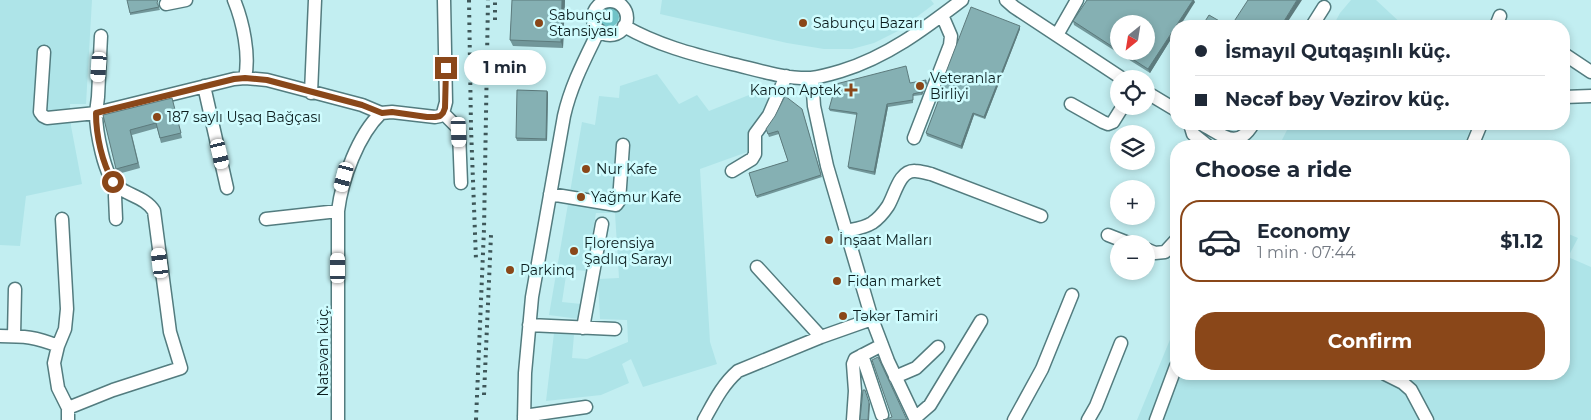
<!DOCTYPE html>
<meta charset="utf-8">
<style>
body{margin:0;font-family:Montserrat,sans-serif;background:#f2f2f3;color:#1f2937;height:100vh;display:flex;flex-direction:column;font-size:19px;white-space:nowrap}
*{box-sizing:border-box;margin:0}
p{font-size:16px;color:#747a83}
.icon{flex:none;width:28px;height:28px;fill:none;stroke:currentColor;stroke-width:2;stroke-linecap:round;stroke-linejoin:round}
.map{position:relative;flex:1;overflow:hidden}
.sheet{position:absolute;left:1170px;top:140px;width:400px;height:240px;display:flex;flex-direction:column;background:#fff;border-radius:20px;box-shadow:0 2px 8px #0003}
.sheet>*{flex:none}
.banner{position:absolute;left:1170px;top:20px;width:400px;height:110px;border-radius:20px;box-shadow:0 2px 8px #0003;display:grid;align-content:center;height:110px;padding:0 25px;background:#fff}
.needle{width:32px;rotate:210deg}
.tools{position:absolute;left:1110px;top:15px;display:grid;gap:10px}
.tools a{display:grid;place-items:center;width:45px;height:45px;border-radius:50%;background:#fff;box-shadow:0 2px 8px #0003;font-size:25px}
.end{position:absolute;width:22px;height:22px;margin:-11px;border:6px solid #8a4719;background:#fff;box-shadow:0 0 0 2px #fff}
.from{border-radius:50%}
.bubble{position:absolute;height:35px;border-radius:18px;background:#fff;box-shadow:0 2px 8px #0003;font-size:16px;font-weight:700;line-height:35px;text-align:center}
.car{position:absolute;width:15px;height:30px;margin:-15px -8px;border-radius:6px;box-shadow:0 0 4px 1px #0007;background:linear-gradient(#fff 24%,#345 0 40%,#fff 0 76%,#345 0 86%,#fff 0)}
.banner b{display:flex;align-items:center;gap:18px;height:48px;font-size:19px}
.banner b+b{border-top:1px solid #e0e1e3}
.banner i{width:12px;height:12px;background:#1f2937}
ul{padding:0;list-style:none}
li{display:flex;align-items:center;gap:15px;height:82px;margin:0 10px 8px;padding:0 15px;border:2px solid transparent;border-radius:20px}
li div{flex:1}
li b{display:block;font-size:19px}
li em{font-style:normal;font-weight:700}
li.active{border-color:#8a4719}
li>.icon{width:45px;height:45px;stroke-width:1.5}
h2{padding:0 25px;font-size:22px;line-height:60px}
.primary-button{display:flex;gap:10px;margin-top:auto;padding:10px 25px}
.primary-button a{flex:1;height:58px;border-radius:20px;background:#8a4719;color:#fff;font-size:20px;font-weight:700;line-height:58px;text-align:center}
.map>svg:first-child{display:block}
.built{fill:#aee4e8}
.green{fill:#71c3c8}
.lines{fill:none;stroke-linecap:round;stroke-linejoin:round}
.minor-casing{stroke:#537c7f;stroke-width:15}
.minor{stroke:#fff;stroke-width:12}
.rail{stroke:#3e5759;stroke-width:4;stroke-dasharray:2.5 5;stroke-linecap:butt}
.wall{fill:#72979a;fill-rule:evenodd}
.shaded-wall{fill:#5d7b7d}
.building{fill:#85b0b3;stroke:#5d7b7d}
.route{stroke:#8a4719;stroke-width:6}
.poi-dot{fill:#8a4719;stroke:#cffcfe;stroke-width:2}
.labels{text-anchor:middle;stroke-width:5;stroke-linejoin:round;paint-order:stroke}
.poi-label{font-size:14px;fill:#0c1e1f;stroke:#cffcfe;text-anchor:start}
.street-label{font-size:14px;fill:#0c1e1f;stroke:#cffcfe}
</style>
<div class="map">
<svg width="1591" height="420" viewBox="0 0 1591 420">
<rect width="100%" height="100%" fill="#c2eef1"/>
<path class="built" d="M0 0H92L86 104H70L71 126 82 184 26 196 20 246 0 245Z
M662 0H931L934 4 898 31 874 43 852 49H824L787 43 660 14Z
M1351 0H1376L1404 26H1333L1340 13Z
M657 74 679 104 697 95 709 111 759 91 771 104 748 137 750 151 700 169 710 342 717 364 643 387 631 359 622 364 629 383 601 395 546 401 554 333 574 335 572 358 587 359 628 342 627 320 600 319 598 279 619 278 615 213H596L586 271 567 269 562 302 581 304 579 319 549 315 582 122 595 125 599 96 619 98 620 86Z
M1290 124H1472L1464 146H1279Z
M1564 232 1578 238 1568 257 1591 267V420H1137L1176 325V374H1564Z"/>
<path class="green" d="M599 17a10 10 0 1 1 20 0a10 10 0 1 1-20 0Z"/>
<g class="lines">
<defs>
<path id="minor" d="M234 0C243 22 250 55 245 78L267 80 362 105 381 113
M1006 0 1014 7 1123 79
M593 18a17 17 0 1 1 34 0a17 17 0 1 1-34 0Z
M166 4 186 0
M624 26C657 45 692 54 728 63 755 69 783 79 811 78 821 77 831 74 841 71 887 57 924 29 962 0
M1312 26 1324 7
M1496 26 1500 16
M1057 35 1077 0
M44 52 40 112 43 116 47 118 96 113 98 97 101 36
M1564 54 1591 72
M812 78 814 106 827 166 872 319 888 361 916 420
M204 86 227 188
M1146 92 1176 110
M311 93 315 0
M1564 97 1591 96
M1071 104 1103 122 1108 124 1113 122 1123 106
M443 113 446 102 444 0
M443 113 457 127 459 132 461 183
M1190 124 1193 134 1208 146
M1201 124C1223 135 1237 151 1253 124
M914 138 950 45 951 36 942 15
M1472 146 1481 124
M732 171 752 159 755 154V134L769 115 786 76
M550 194 616 205 619 201 623 145
M62 219 67 309 65 329 58 346 54 363 58 388 68 408
M116 219 115 196 117 187
M266 219 338 211
M846 231C855 229 864 228 872 223 878 219 884 212 888 206 895 195 899 170 915 171 920 171 926 173 931 174L1041 216
M1108 235 1131 244
M1146 249 1155 253 1165 252 1176 240
M757 267 821 337
M529 325 615 329
M583 328 602 224
M0 336C24 336 36 337 58 346
M14 336 15 289
M862 355 882 415
M1385 374 1403 383 1411 390 1427 420
M895 377 916 368 938 347
M524 416 586 407
M915 418 930 405 981 321
M68 420V408L113 390 181 368 170 332 154 211C146 198 130 196 118 187 104 177 96 130 96 113L234 79 245 78
M338 420V211C342 179 358 135 381 113L392 112 435 117 440 116 443 113
M524 420 525 373 532 297 564 116C571 85 585 59 599 30
M704 420C714 402 722 385 738 371L821 337 872 319
M853 420 855 391 853 364 855 359 882 345
M1014 420 1042 369 1072 295
M1088 420 1096 406 1121 343
M1156 420 1176 366"/>
</defs>
<use href="#minor" class="minor-casing"/>
<use href="#minor" class="minor"/>
<path class="rail" d="M469 0 471 128 476 260
M495 20V0
M484 395 491 235
M476 420 484 229 488 0"/>
</g>
<path class="wall" d="M512 0H565L563 48 513 46 510 40Z
M1195 2 1176 26V31L1150 73 1074 25 1073 21ZM1119 24 1146 51H1119Z
M158 5 160 10 130 15V13Z
M1020 26V29L985 119 974 115 962 149 927 136 926 133 938 101H937L936 98Z
M910 83H927L922 95 913 96V103L888 107 875 175 849 169 848 167 857 115 830 111 829 109Z
M547 91 548 93 547 141H517L516 138Z
M172 98 182 138 161 143 157 128 132 135 140 168 118 174 103 115Z
M802 109 822 177 757 198 749 173 788 161 779 134 769 137 766 129Z"/>
<path class="shaded-wall" d="M562 0H565L563 48 561 42Z
M1193 0H1194L1195 2 1180 26H1176V31L1150 73 1148 69Z
M1297 0H1302L1285 26H1281Z
M1020 26V29L985 119 984 117Z
M926 80 927 83 922 95 921 92Z
M547 91 548 93 547 141 546 139Z
M887 104 888 107 875 175 874 172Z
M973 113 974 115 962 149 961 146Z
M869 402 870 404 869 420H868Z"/>
<path class="building" d="M127 0H158L157 3 159 7 130 13Z
M512 0H562L561 42 510 40Z
M1087 0H1193L1148 69 1120 51H1146V24H1119V51L1073 21Z
M1248 0H1297L1281 26H1231Z
M971 7 1020 26 984 117 973 113 961 146 926 133 939 99 936 98Z
M1209 15 1228 26H1202Z
M906 66 910 83 926 80 921 92 913 94V100L887 104 874 172 848 167 857 113 829 109 836 84Z
M517 90 547 91 546 139 516 138Z
M785 96 802 109 821 175 756 196 749 173 788 161 778 131 768 134 766 129 775 116Z
M172 98 181 133 160 138 156 123 130 130 138 163 116 169 103 115Z
M878 357 907 420H883L892 417 872 360Z
M863 390H865L869 402 868 420H859L860 419Z"/>
<g class="lines">
<path class="route" d="M113 182C102 162 96 136 96 113L234 79 245 78 267 80 362 105 382 113 392 112 427 117H435L440 116 443 113 445 108 446 68"/>
</g>
<g class="poi-dot">
<circle cx="539" cy="23" r="5"/>
<circle cx="803" cy="23" r="5"/>
<circle cx="920" cy="86" r="5"/>
<path d="M848.5 82.5h5v5h5v5h-5v5h-5v-5h-5v-5h5z"/>
<circle cx="157" cy="117" r="5"/>
<circle cx="586" cy="169" r="5"/>
<circle cx="581" cy="197" r="5"/>
<circle cx="829" cy="240" r="5"/>
<circle cx="574" cy="251" r="5"/>
<circle cx="510" cy="270" r="5"/>
<circle cx="837" cy="281" r="5"/>
<circle cx="843" cy="316" r="5"/>
</g>
<g class="labels">
<g class="poi-label">
<text x="549" y="20">Sabunçu<tspan x="549" dy="16">Stansiyası</tspan></text>
<text x="813" y="28">Sabunçu Bazarı</text>
<text x="930" y="83">Veteranlar<tspan x="930" dy="16">Birliyi</tspan></text>
<text x="841" y="95" text-anchor="end">Kanon Aptek</text>
<text x="167" y="122">187 saylı Uşaq Bağçası</text>
<text x="596" y="174">Nur Kafe</text>
<text x="591" y="202">Yağmur Kafe</text>
<text x="839" y="245">İnşaat Malları</text>
<text x="584" y="248">Florensiya<tspan x="584" dy="16">Şadlıq Sarayı</tspan></text>
<text x="520" y="275">Parkinq</text>
<text x="847" y="286">Fidan market</text>
<text x="853" y="321">Təkər Tamiri</text>
</g>
<g class="street-label">
<text transform="translate(323 351) rotate(-90)" y="5">Natəvan küç.</text>
</g>
</g>
</svg>
<div class="tools">
<a><svg class="needle" viewBox="-14 -14 28 28"><path d="M0-13l5 13h-10z" fill="#e53935"/><path d="M0 13l5-13h-10z" fill="#747a83"/></svg></a>
<a><svg class="icon" aria-label="locate" viewBox="0 0 24 24"><circle cx="12" cy="12" r="6"/><path d="M12 2v4M12 18v4M2 12h4M18 12h4"/></svg></a>
<a><svg class="icon" aria-label="layers" viewBox="0 0 24 24"><path d="M12 4l9 5-9 5-9-5zM3 14l9 5 9-5"/></svg></a>
<a>+</a>
<a>−</a>
</div>
<i class="end from" style="left:113px;top:182px"></i>
<i class="end" style="left:446px;top:68px"></i>
<div class="bubble" style="left:464px;top:50px;width:82px">1 min</div>
<i class="car" style="left:99px;top:67px;rotate:184deg"></i>
<i class="car" style="left:459px;top:132px;rotate:178deg"></i>
<i class="car" style="left:220px;top:154px;rotate:167deg"></i>
<i class="car" style="left:344px;top:177px;rotate:195deg"></i>
<i class="car" style="left:160px;top:263px;rotate:353deg"></i>
<i class="car" style="left:338px;top:268px;rotate:0deg"></i>
<div class="banner">
<b><i class="from"></i>İsmayıl Qutqaşınlı küç.</b>
<b><i></i>Nəcəf bəy Vəzirov küç.</b>
</div>
<section class="sheet">
<h2>Choose a ride</h2>
<ul>
<li class="active"><svg class="icon" aria-label="car" viewBox="0 0 24 24"><path d="M5 17H2v-5l4-1 3-4h7l3 4 3 1v5h-3M9 17h6M6 11h13"/><circle cx="7" cy="17" r="2"/><circle cx="17" cy="17" r="2"/></svg><div><b>Economy</b><p>1 min · 07:44</p></div><em>$1.12</em></li>
</ul>
<div class="primary-button"><a>Confirm</a></div>
</section>
</div>
